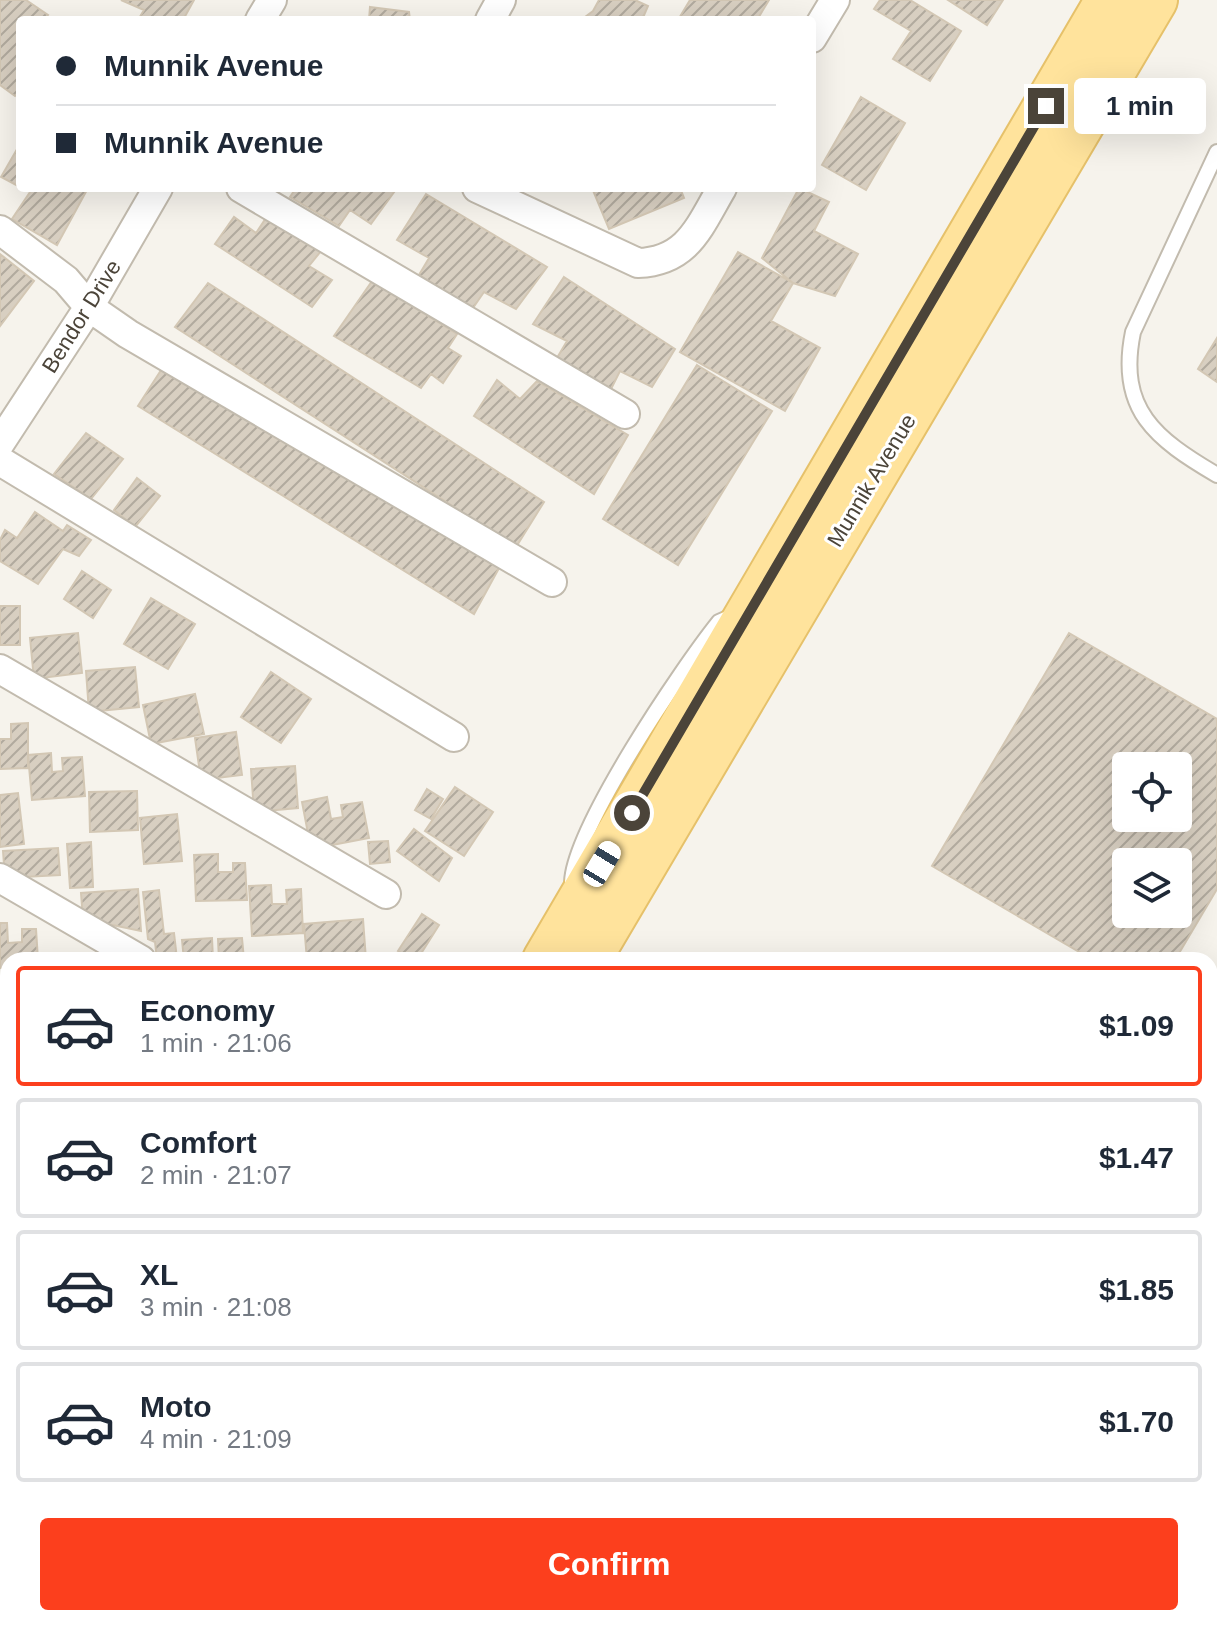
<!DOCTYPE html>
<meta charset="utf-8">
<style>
body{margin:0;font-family:Arial,sans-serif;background:#f6f6f7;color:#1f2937;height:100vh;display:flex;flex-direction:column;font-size:30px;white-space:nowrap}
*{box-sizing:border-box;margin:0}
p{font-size:26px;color:#747a83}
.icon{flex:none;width:44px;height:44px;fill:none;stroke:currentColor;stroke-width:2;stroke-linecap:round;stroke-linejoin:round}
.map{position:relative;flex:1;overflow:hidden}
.panel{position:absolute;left:0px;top:952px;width:1218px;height:674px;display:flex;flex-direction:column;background:#fff;border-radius:24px 24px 0 0;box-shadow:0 8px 32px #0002}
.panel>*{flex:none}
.banner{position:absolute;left:16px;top:16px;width:800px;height:176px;border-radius:8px;box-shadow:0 8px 32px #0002;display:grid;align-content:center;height:176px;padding:0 40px;background:#fff}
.controls{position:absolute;left:1112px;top:752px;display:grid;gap:16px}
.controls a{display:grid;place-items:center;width:80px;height:80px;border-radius:8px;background:#fff;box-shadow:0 8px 32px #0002;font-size:40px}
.end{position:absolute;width:36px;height:36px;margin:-18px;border:10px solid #4b4439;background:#fff;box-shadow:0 0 0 4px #fff}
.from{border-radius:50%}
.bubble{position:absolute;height:56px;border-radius:8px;background:#fff;box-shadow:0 8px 32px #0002;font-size:26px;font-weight:800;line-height:56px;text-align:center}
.car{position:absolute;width:24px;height:48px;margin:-24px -12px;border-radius:10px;box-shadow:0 0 6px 2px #0007;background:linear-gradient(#fff 24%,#345 0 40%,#fff 0 76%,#345 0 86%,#fff 0)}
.banner b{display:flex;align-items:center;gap:28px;height:76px;font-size:30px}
.banner b+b{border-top:2px solid #e0e1e3}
.banner i{width:20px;height:20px;background:#1f2937}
ul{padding:14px 0 0;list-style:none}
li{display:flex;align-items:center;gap:24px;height:120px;margin:0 16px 12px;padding:0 24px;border:4px solid #e0e1e3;border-radius:8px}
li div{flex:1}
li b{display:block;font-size:30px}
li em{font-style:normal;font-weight:800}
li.active{border-color:#fc3f1d}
li>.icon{width:72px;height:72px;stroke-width:1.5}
.cta{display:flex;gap:16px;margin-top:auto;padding:16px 40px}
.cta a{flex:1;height:92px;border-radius:8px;background:#fc3f1d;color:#fff;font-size:32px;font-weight:800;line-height:92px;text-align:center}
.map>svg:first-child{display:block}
.building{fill:url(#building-hatch);stroke:#d3c7b4;stroke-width:2;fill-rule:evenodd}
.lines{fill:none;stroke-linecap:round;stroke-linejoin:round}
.lane-casing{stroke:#c2bbae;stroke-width:18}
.street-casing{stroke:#c2bbae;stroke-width:32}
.secondary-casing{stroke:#d6c79b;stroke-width:44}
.primary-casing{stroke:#e6c16a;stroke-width:48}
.lane{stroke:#fff;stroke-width:14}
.street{stroke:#fff;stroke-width:28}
.secondary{stroke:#fff3cd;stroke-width:40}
.primary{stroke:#ffe39c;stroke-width:44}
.route{stroke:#4b4439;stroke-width:10}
.labels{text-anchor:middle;stroke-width:6;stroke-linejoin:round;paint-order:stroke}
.street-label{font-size:22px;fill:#4b4439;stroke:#fff}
</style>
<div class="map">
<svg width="1217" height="1625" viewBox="0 0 1217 1625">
<defs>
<pattern id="building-hatch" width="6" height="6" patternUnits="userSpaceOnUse" patternTransform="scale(2)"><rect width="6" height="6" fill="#d8cfc1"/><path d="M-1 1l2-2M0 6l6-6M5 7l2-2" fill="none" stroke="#b1aa9e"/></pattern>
</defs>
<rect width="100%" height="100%" fill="#f6f3ec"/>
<path class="building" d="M0 0H26L48 15 44 20H20V91L15 96 0 85Z
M121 0H194L183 20H138L144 10Z
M599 0H635L648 6 642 20H581L593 11Z
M690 0H769L757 20H678Z
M880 0H910L961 31 930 81 893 59 911 31 874 9Z
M948 0H1003L987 25Z
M370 7 409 12 410 20H369Z
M861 97 905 123 866 190 822 165Z
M20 144V187L1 177Z
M22 188H88L57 245 12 219 30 192Z
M296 188H397L371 224 350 210 339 226 290 197Z
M592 188H680L684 198 609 229Z
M799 188 829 202 814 231 858 254 835 296 793 283 762 258Z
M426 194 547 267 516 309 484 292 473 308 419 275 429 258 397 240Z
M268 215 321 251 309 266 332 280 312 307 215 244 234 217 256 233Z
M738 252 793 283 771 321 820 348 785 411 680 352Z
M0 254 34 281 0 326Z
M564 277 675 349 652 387 620 371 610 391 557 358 567 341 533 324Z
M372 281 457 334 448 348 461 356 443 383 431 374 421 388 334 336Z
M208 283 544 502 516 547 175 327Z
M1217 338V382L1198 369Z
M697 365 772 411 678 565 603 519Z
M163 367 499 568 474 614 138 406Z
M497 380 520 399 537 381 628 435 594 494 474 416Z
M86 433 123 459 91 499 54 474Z
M137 478 160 496 135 527 114 510Z
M35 512 63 531 67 525 91 540 79 556 63 549 38 584 0 561V540L5 530 17 538Z
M82 571 111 590 93 618 64 599Z
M151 598 195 624 168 669 124 644Z
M0 606H20V645H0Z
M78 633 82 673 34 679 30 638Z
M1069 633 1217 719V889L1175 960H1093L932 866ZM1126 766H1178V818H1126ZM1126 862H1178V914H1126Z
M135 667 139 707 89 712 86 671Z
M271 672 311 699 281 743 241 717Z
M195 694 204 734 151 744 143 705Z
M28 723V768L0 769V739H11V724Z
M236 732 242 775 201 780 195 738Z
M51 753 52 772 63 771 62 758 82 757 85 796 32 800 28 755Z
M295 766 298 808 254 812 251 769Z
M455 787 493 812 464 856 425 831Z
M427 789 443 799 431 819 415 810Z
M137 791 138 830 90 832 89 792Z
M18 793 24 844 0 847V795Z
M327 797 331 819 343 817 341 805 362 802 369 838 311 849 302 802Z
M177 814 182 861 144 864 140 818Z
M414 829 452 858 439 881 397 851Z
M388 841 390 862 370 864 368 842Z
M91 842 93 887 70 888 67 844Z
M58 848 60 875 5 878 3 851Z
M218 854V872H233V863H245L247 900 196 901 194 855Z
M271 885 272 904H287L286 890 301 889 303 933 252 936 249 886Z
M138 889 141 931 83 919 81 893Z
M159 890 164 934 174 933 177 959 157 960 155 942 148 939 143 892Z
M422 914 439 925 417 960H412L398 951Z
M363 919 366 960H307L304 924Z
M0 923H7L8 943 22 942V929H36L38 960H8V967L0 968Z
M212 938 213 960H184L182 940Z
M242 938 244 960H219L218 939Z
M60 953V960H41V954Z
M0 1317 8 1321V1415L0 1431Z
M8 1593V1618H39L34 1625H0V1607Z
M254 1618 271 1625H250Z"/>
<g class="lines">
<defs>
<path id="lane" d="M1217 152 1133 332C1117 410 1156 439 1217 475
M572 882C574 828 682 668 719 622L728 618
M1210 1085 1217 1074
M1210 1174 1217 1163
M0 1523H8
M81 1618 83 1625"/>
<path id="street" d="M260 20 272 0
M490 20 501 0
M812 38 835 0
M241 188 625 414
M477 188 638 263C688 261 699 227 722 188
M0 230 66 280 89 307 128 334 552 582
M0 443 89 307 158 188
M0 461 454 737
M0 669 386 894
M0 878 141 960
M608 1625 612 1618"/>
<path id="secondary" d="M0 1046 8 1051
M0 1102 8 1107
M863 1618 876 1625
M962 1625 965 1618"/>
<path id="primary" d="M545 960 1108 0
M588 960 1155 0
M142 1625 146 1618
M190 1625 194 1618"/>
</defs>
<use href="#lane" class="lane-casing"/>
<use href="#street" class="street-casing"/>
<use href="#secondary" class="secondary-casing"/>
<use href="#primary" class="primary-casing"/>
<use href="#lane" class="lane"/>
<use href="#street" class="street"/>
<use href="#secondary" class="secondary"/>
<use href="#primary" class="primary"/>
</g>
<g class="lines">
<path class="route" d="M632 813 1046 106"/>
</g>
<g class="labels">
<g class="street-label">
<text transform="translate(81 316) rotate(-58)" y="8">Bendor Drive</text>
<text transform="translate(871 480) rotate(-59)" y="8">Munnik Avenue</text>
</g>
</g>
</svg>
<div class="controls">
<a><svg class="icon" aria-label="locate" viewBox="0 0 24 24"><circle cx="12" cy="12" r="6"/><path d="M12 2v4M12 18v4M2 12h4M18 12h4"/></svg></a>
<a><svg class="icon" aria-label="layers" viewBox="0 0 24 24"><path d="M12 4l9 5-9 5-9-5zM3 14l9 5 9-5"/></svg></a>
</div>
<i class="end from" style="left:632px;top:813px"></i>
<i class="end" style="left:1046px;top:106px"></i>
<div class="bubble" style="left:1074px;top:78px;width:132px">1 min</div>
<i class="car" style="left:602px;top:864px;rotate:31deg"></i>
<div class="banner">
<b><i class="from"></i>Munnik Avenue</b>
<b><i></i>Munnik Avenue</b>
</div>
<section class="panel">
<ul>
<li class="active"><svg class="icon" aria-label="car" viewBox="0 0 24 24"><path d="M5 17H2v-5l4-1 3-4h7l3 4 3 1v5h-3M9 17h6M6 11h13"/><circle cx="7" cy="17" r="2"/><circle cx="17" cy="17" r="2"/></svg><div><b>Economy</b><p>1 min · 21:06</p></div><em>$1.09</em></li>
<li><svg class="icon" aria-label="car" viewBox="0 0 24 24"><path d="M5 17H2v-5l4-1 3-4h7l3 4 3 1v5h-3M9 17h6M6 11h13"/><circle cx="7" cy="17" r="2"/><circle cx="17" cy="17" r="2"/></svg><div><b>Comfort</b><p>2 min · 21:07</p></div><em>$1.47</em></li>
<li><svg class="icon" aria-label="car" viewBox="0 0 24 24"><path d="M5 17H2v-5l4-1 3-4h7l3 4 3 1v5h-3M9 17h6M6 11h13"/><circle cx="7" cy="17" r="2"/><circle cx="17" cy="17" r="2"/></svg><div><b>XL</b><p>3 min · 21:08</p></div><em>$1.85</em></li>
<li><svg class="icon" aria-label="car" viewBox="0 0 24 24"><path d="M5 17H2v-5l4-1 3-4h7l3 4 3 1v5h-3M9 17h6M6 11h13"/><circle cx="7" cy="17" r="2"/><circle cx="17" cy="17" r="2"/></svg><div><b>Moto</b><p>4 min · 21:09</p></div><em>$1.70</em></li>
</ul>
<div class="cta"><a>Confirm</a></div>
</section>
</div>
